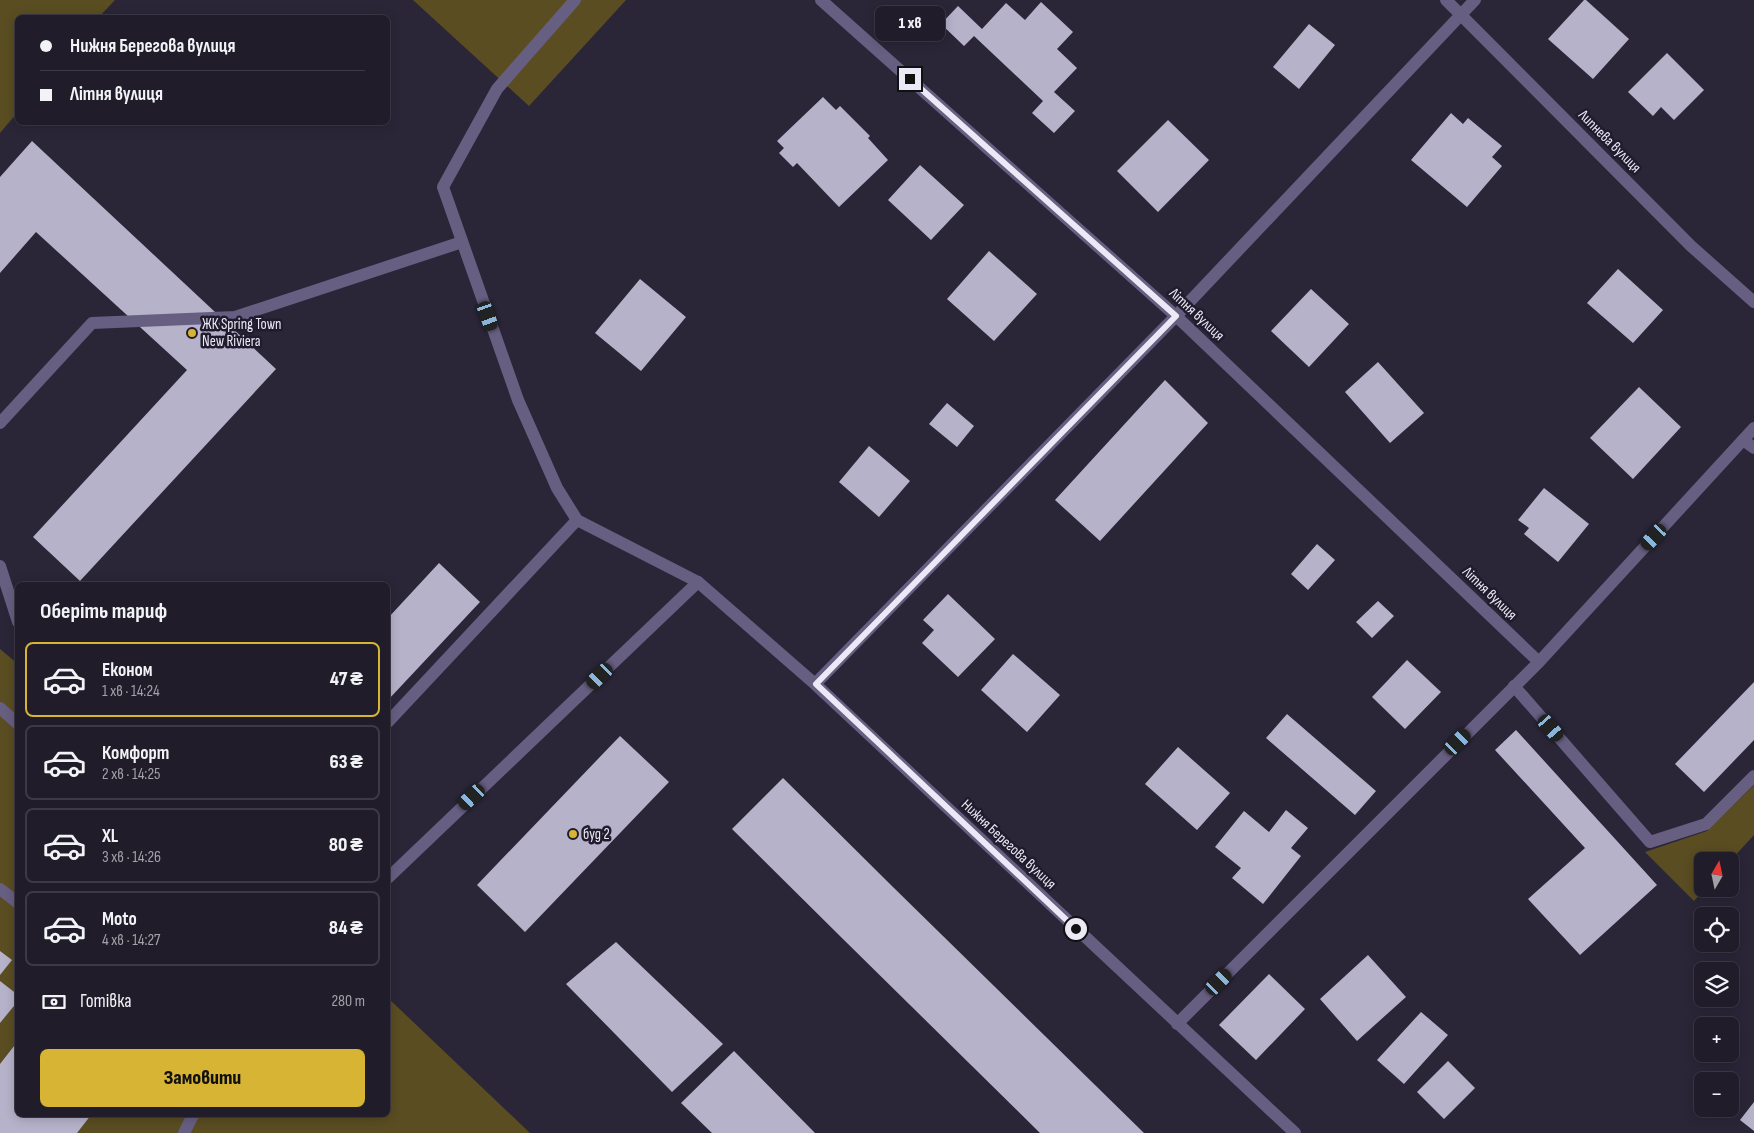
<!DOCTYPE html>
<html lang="uk">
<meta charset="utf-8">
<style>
body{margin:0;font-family:"Sofia Sans Condensed",sans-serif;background:#282532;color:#f1f3f6;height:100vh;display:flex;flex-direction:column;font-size:19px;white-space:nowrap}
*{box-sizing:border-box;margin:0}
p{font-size:16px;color:#a2a1a8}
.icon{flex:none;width:28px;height:28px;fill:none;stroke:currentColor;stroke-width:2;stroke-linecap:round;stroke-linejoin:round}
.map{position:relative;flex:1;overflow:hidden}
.sheet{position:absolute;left:15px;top:582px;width:375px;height:535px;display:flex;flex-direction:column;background:#201c2a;border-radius:8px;box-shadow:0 2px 12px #0003,0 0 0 1px #3d3a47}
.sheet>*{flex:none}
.guide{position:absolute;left:15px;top:15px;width:375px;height:110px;border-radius:8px;box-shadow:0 2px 12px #0003,0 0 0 1px #3d3a47;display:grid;align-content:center;height:110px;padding:0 25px;background:#201c2a}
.needle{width:32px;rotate:9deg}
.controls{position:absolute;left:1694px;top:852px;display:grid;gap:10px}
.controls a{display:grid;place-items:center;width:45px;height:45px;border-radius:8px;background:#201c2a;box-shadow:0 2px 12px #0003,0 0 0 1px #3d3a47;font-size:25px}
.end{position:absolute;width:22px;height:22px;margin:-11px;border:6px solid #ece9f6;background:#111;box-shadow:0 0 0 2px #111}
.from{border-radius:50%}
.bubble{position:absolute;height:35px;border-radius:8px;background:#201c2a;box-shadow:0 2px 12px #0003,0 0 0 1px #3d3a47;font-size:16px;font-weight:800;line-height:35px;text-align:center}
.car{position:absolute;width:15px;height:30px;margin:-15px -8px;border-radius:6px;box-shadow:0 0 4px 1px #0007;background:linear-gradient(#222 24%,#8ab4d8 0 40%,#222 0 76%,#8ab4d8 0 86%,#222 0)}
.guide b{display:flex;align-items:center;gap:18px;height:48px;font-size:19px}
.guide b+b{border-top:1px solid #3d3a47}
.guide i{width:12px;height:12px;background:#f1f3f6}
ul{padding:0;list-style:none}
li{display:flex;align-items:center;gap:15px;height:75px;margin:0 10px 8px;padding:0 15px;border:2px solid #3d3a47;border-radius:8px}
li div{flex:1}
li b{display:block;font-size:19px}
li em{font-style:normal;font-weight:800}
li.active{border-color:#d7b434}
li>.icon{width:45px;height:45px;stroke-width:1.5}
h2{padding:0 25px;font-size:22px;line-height:60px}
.pay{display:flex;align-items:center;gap:12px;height:55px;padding:0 25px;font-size:19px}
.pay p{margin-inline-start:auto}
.primary-button{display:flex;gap:10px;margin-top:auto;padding:10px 25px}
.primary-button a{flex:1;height:58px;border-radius:8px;background:#d7b434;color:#111;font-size:20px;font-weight:800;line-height:58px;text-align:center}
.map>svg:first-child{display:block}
.green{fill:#5a4d22}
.building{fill:#b6b2ca}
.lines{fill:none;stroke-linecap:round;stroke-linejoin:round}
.lane{stroke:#675f82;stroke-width:12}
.street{stroke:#675f82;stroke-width:12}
.route{stroke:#ece9f6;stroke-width:6}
.poi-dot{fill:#d7b434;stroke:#201c2e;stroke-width:2}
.labels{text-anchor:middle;stroke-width:5;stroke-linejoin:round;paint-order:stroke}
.street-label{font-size:15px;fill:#ece9f6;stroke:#201c2e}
.poi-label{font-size:15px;fill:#ece9f6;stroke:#201c2e;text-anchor:start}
</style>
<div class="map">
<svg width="1754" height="1133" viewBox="0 0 1754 1133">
<rect width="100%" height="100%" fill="#2a2638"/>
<path class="green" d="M0 0H115L99 17 18 18 17 113 0 133Z
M413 0H626L529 106Z
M0 649 18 664V1115H388V998L530 1133H0Z
M1754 785V835L1730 861H1702V889H1705L1694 901 1645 852 1707 831Z"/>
<path class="building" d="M1584 0H1586L1629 39 1593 79 1548 39Z
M1041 2 1073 32 1057 49 1077 68 1054 92 1075 111 1054 133 1032 113 1043 101 974 36 964 46 941 24 958 6 982 29 1006 3 1025 20Z
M1309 24 1335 45 1299 89 1273 67Z
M1667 53 1704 90 1674 120 1661 107 1653 116 1628 92Z
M823 97 836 110 840 106 870 136 868 138 888 160 839 207 797 163 793 167 779 153 784 148 777 141Z
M1451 113 1463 124 1468 118 1502 146 1492 157 1502 166 1467 207 1411 160Z
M1168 120 1209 160 1158 212 1117 171Z
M32 141 276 369 80 581 33 537 187 370 36 232 0 273V177Z
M920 165 964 205 931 240 888 200Z
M989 251 1037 294 994 341 947 299Z
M1618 269 1663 310 1633 343 1587 303Z
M640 279 686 317 641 371 595 333Z
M1311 289 1349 324 1309 367 1271 331Z
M1378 362 1424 413 1390 443 1345 392Z
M1165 380 1208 423 1100 541 1055 500Z
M1639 387 1681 427 1633 479 1590 438Z
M947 403 974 426 957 447 929 424Z
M869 446 910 481 879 517 839 482Z
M1544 488 1589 524 1558 562 1524 534 1529 528 1518 520Z
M1317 544 1335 560 1308 590 1291 574Z
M439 563 480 602 388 700V618Z
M948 594 995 639 958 677 922 643 934 630 923 620Z
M1378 601 1394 616 1372 638 1356 622Z
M1013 654 1060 695 1027 732 981 690Z
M1407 660 1441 692 1405 729 1372 697Z
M1754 682V740L1704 792 1675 764Z
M1287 714 1376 791 1355 815 1266 738Z
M1516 730 1657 885 1580 955 1528 899 1585 848 1495 750Z
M620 736 669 782 525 932 477 885Z
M1178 747 1230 793 1197 830 1145 784Z
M783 778 894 888 1144 1133H1040L844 940 732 829Z
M1286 810 1308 828 1291 848 1301 856 1263 904 1232 878 1241 868 1215 847 1244 811 1269 832Z
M616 942 723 1044 672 1092 566 984Z
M0 951 12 960 0 975Z
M1368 955 1406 997 1357 1041 1320 999Z
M1269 974 1305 1009 1256 1060 1219 1025Z
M0 981 18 995V1001L0 1023Z
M1421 1012 1448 1035 1404 1084 1377 1060Z
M18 1041V1115H91L77 1133H0V1064Z
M734 1051 815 1133H712L681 1103Z
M1448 1061 1475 1088 1444 1119 1417 1092Z
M1754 1102V1131L1740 1120Z"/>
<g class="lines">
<path class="lane" d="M0 423 92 323 235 317 462 242
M1743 440 1754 448
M0 566 18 622
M1514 686 1650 842 1706 824 1754 776
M0 708 18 724
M388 722 577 520
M388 878 698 582
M0 889 18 903
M184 1133 193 1115"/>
<path class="street" d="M575 0 497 89 443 187 518 400 557 488 577 520 698 582 815 684 1295 1133
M821 0 1176 316 1539 662
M1446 0 1691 246 1754 302
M815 684 1176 316 1475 0
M1177 1024 1539 662 1754 428"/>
</g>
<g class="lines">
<path class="route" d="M910 79 1176 316 816 684 1076 929"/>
</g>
<g class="poi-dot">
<circle cx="192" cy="333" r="5"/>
<circle cx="573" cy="834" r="5"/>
</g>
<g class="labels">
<g class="street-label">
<text transform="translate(1610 141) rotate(45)" y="5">Липнева вулиця</text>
<text transform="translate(1197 314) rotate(43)" y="5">Літня вулиця</text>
<text transform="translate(1490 593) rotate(44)" y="5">Літня вулиця</text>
<text transform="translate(1009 844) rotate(43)" y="5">Нижня Берегова вулиця</text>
</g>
<g class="poi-label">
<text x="202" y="329">ЖК Spring Town<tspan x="202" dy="17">New Riviera</tspan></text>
<text x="583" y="839">буд 2</text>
</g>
</g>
</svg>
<div class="controls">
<a><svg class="needle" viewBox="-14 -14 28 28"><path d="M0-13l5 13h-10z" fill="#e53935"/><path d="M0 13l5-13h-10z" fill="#a2a1a8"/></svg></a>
<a><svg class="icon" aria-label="locate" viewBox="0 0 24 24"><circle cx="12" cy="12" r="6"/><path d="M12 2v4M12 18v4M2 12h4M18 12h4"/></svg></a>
<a><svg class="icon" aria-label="layers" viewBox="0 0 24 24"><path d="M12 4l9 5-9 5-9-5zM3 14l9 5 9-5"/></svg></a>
<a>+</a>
<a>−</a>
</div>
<i class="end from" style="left:1076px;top:929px"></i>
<i class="end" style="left:910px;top:79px"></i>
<div class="bubble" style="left:875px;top:6px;width:70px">1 хв</div>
<i class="car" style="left:488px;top:316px;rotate:160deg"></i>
<i class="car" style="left:1654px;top:537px;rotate:223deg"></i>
<i class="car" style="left:600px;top:676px;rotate:226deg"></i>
<i class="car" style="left:1551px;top:728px;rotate:139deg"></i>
<i class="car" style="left:1458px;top:742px;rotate:45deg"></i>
<i class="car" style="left:472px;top:797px;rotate:227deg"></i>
<i class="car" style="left:1219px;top:982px;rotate:45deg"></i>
<div class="guide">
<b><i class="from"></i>Нижня Берегова вулиця</b>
<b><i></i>Літня вулиця</b>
</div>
<section class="sheet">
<h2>Оберіть тариф</h2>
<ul>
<li class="active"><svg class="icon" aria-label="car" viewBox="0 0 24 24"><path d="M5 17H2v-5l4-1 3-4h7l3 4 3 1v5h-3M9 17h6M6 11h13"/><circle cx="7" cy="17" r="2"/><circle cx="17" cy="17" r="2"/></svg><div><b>Економ</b><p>1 хв · 14:24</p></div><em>47 ₴</em></li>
<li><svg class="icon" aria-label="car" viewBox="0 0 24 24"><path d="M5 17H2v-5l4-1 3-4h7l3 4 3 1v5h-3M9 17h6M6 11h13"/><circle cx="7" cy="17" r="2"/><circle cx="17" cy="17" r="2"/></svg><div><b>Комфорт</b><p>2 хв · 14:25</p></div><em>63 ₴</em></li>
<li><svg class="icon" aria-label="car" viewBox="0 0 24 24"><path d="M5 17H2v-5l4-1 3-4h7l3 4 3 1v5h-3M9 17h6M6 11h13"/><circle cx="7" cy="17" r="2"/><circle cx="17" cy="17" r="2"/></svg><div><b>XL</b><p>3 хв · 14:26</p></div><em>80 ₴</em></li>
<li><svg class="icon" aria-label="car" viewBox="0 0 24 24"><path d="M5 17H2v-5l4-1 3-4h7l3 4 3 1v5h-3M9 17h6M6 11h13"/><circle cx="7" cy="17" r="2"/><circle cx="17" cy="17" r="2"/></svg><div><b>Moto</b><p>4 хв · 14:27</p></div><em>84 ₴</em></li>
</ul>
<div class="pay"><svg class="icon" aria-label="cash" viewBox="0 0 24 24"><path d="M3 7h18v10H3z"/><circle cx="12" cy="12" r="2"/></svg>Готівка<p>280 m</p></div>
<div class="primary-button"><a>Замовити</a></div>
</section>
</div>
